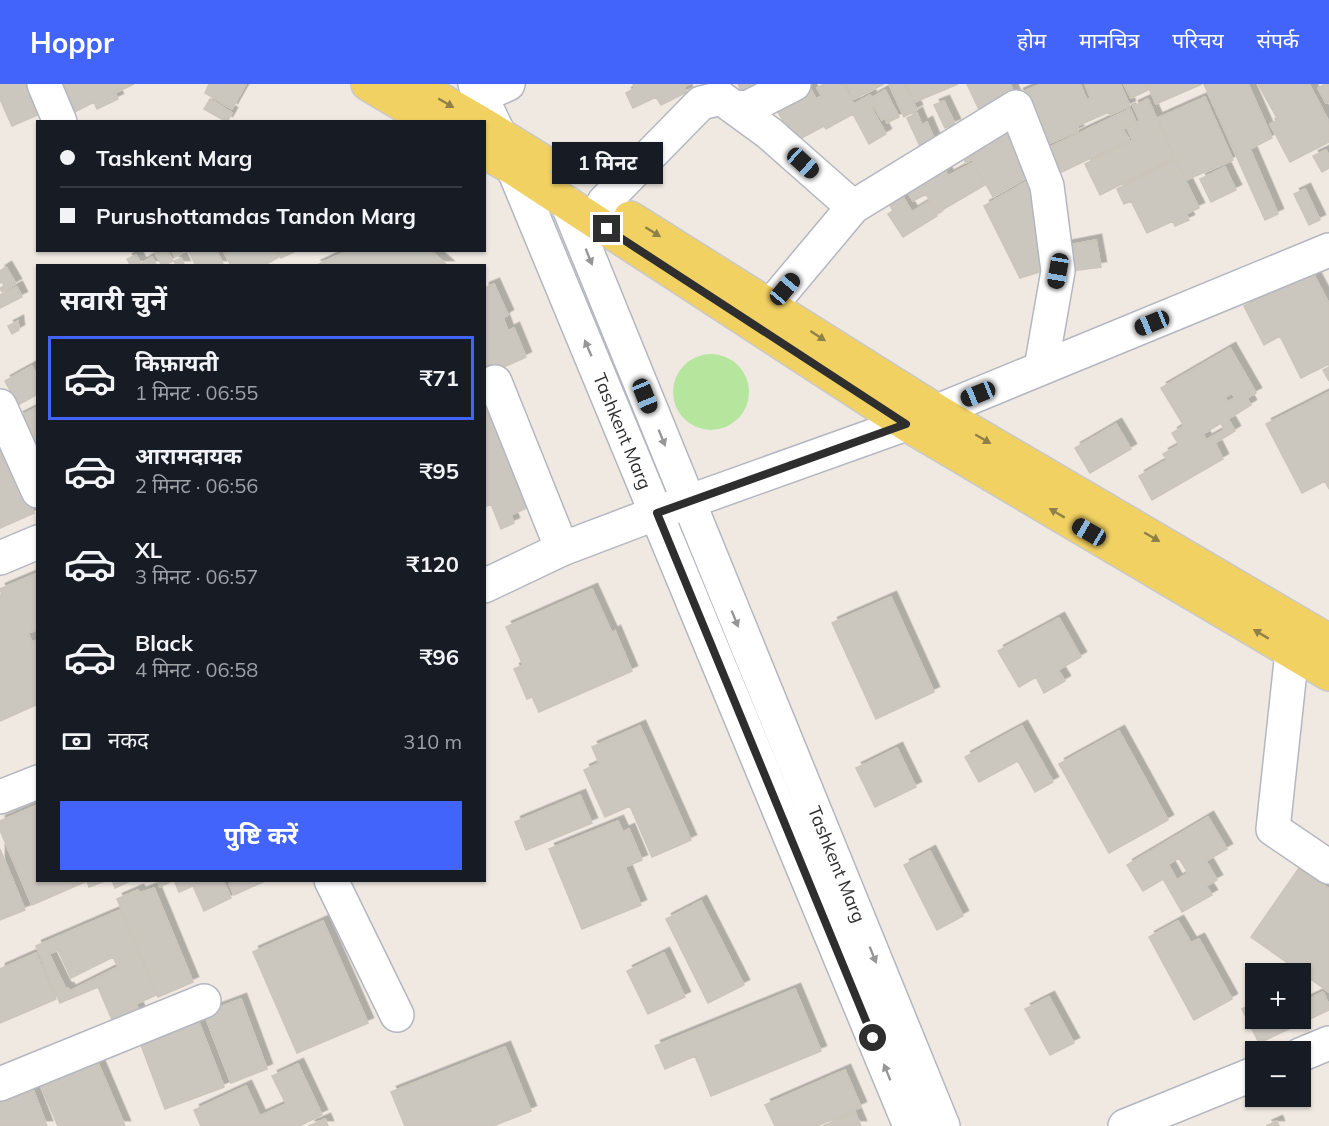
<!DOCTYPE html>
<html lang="hi">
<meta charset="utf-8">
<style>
body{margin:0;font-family:Mulish,"Noto Sans Devanagari",sans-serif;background:#242831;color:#f1f3f6;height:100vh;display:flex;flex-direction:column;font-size:22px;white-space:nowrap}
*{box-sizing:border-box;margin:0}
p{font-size:20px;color:#9ea1a6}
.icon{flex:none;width:33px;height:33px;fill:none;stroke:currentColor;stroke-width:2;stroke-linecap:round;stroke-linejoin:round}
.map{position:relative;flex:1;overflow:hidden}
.side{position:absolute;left:36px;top:180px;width:450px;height:618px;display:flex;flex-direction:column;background:#171b24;border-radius:0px;box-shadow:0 2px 4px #0004}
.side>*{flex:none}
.banner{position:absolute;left:36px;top:36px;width:450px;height:132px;border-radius:0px;box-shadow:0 2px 4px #0004;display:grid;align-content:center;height:132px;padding:0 24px;background:#171b24}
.buttons{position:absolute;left:1245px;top:879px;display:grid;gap:12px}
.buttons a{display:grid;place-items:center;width:66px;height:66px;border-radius:0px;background:#171b24;box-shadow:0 2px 4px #0004;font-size:30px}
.end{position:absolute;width:27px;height:27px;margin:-14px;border:8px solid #2e2e2e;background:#fff;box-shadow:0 0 0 3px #fff}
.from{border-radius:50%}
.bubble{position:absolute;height:42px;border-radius:0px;background:#171b24;box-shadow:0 2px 4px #0004;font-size:20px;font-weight:700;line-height:42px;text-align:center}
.car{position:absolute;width:18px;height:36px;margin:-18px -9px;border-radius:8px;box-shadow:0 0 4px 2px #0007;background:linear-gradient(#222 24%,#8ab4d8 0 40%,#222 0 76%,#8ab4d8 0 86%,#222 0)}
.banner b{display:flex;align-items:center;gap:21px;height:57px;font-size:22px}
.banner b+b{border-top:2px solid #363941}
.banner i{width:15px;height:15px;background:#f1f3f6}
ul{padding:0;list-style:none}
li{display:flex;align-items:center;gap:18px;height:84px;margin:0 12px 9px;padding:0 12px;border:3px solid transparent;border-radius:0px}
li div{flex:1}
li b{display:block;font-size:22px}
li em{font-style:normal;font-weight:700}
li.on{border-color:#4264fb}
li>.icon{width:54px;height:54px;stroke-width:1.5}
h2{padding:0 24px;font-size:27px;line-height:72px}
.pay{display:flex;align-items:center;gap:15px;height:66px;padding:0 24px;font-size:22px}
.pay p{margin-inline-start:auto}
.primary-button{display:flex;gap:12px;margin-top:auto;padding:12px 24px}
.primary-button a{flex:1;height:69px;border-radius:0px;background:#4264fb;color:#fff;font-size:24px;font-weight:700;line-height:69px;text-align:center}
header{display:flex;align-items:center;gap:36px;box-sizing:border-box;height:84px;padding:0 30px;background:#4264fb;color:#fff}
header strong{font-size:28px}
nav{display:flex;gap:33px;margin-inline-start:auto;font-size:21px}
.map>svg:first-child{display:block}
.green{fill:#b6e59e}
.building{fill:#cbc7bf;stroke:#cbc5ba;stroke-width:1.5;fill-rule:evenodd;filter:url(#shadow)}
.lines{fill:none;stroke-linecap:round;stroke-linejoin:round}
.minor-casing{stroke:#b4b7c1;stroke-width:36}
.major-casing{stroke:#c9c9c9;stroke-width:36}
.minor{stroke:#fff;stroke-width:33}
.major{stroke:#f2d163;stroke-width:33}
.oneway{fill:#908048}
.oneway2{fill:#969696}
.route{stroke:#2e2e2e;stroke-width:8}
.labels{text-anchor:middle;stroke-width:4.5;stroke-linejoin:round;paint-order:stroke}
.street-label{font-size:18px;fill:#2e2e2e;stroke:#fff}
</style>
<header>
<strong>Hoppr</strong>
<nav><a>होम</a><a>मानचित्र</a><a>परिचय</a><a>संपर्क</a></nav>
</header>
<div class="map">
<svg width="1329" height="1042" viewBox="0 0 1329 1042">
<defs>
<filter id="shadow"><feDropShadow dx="5.5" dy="-5.5" stdDeviation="0" flood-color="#0004"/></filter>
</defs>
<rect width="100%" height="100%" fill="#efe9e1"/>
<path class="green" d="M673 308a38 38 0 1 1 76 0a38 38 0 1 1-76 0Z"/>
<path class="building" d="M0 0H32L44 28 12 42 0 15Z
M49 0H134L115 9 118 15 97 25 94 18 65 33Z
M209 0H246L232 25 205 9Z
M633 0H689L684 3 687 8 661 21 656 13 633 24 626 9 635 4Z
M738 0H780L747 18Z
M808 0 816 15 822 12 817 4 824 0H843L854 20 870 11 875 21 871 23 886 50 869 60 853 30 826 45 824 42 794 58 771 15Z
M846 0H884L854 15Z
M889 0H904L917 26 904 33Z
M907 0H958L915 18Z
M967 0H1010L1018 19 983 34Z
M1041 0H1080L1087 16 1091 15 1085 0H1120L1130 22 1110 31 1109 28 1077 42 1078 47 1041 63 1018 10Z
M1124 0H1146L1148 6 1131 14Z
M1147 0H1202L1156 20Z
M1204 0H1248L1272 54 1250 65 1278 130 1265 136Z
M1258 0H1309L1329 38V58L1290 78 1270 40 1278 36Z
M1325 0H1329V18L1326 19 1318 4Z
M885 6 899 33 887 39 885 34 882 36 874 23 877 21 873 13Z
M1205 13 1233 76 1186 96 1158 34Z
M210 15 232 29 227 38 204 25Z
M1148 15 1174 74 1100 111 1085 80 1133 56 1127 44 1140 37 1133 22Z
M944 17 955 40 945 44 934 21Z
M1130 25 1136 38 1123 45 1129 56 1047 95 1035 70Z
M917 29 922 41 927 38 938 64 924 71 907 34Z
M1009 36 1036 88 993 113 972 75 966 79 957 63Z
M1326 66 1329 72V84L1322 88 1313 72Z
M939 75 948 92 972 79 985 101 937 129 926 110 913 117 902 98Z
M1175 76 1199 124 1186 130 1189 136 1175 142 1173 137 1147 149 1131 117 1124 120 1117 105Z
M1225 83 1236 106 1211 118 1200 95Z
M1034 93 1049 185 1020 194 984 122Z
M895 100 912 128 928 118 937 132 903 153 888 130 893 127 887 116Z
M1305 105 1320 136 1309 141 1294 110Z
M1096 156 1101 183 1064 188 1059 163Z
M159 166H167L173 177 162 182 155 169Z
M171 166H187L175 173Z
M192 166H216L224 182H196L189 168Z
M223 166H275L279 173 263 182H231Z
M277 166H298L281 174Z
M349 166H430L448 182H315Z
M136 171 142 182H131L127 175Z
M152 173 157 182H144L142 179Z
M181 174 185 182H177L174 177Z
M6 183 16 200 2 208 0 204 4 202 2 198 0 199V187Z
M1312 187 1329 220V280L1301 294 1280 252 1264 261 1244 222Z
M494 200 508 231 503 234 508 247 514 244 526 273 484 292V204Z
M17 203 22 213 0 224V211Z
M18 237 19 246 12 250 8 242Z
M1230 264 1256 309 1247 314 1251 321 1228 335 1235 347 1215 359 1223 375 1152 416 1139 392 1167 376 1163 370 1179 361 1172 349 1184 342 1161 304ZM1232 309 1235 314 1228 318 1225 313ZM1221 339 1224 346 1206 356 1203 350Z
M32 282 38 293V310L18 321 5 297Z
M1329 283V297L1323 286Z
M1329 308V405L1325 397 1302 409 1266 340Z
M485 315 531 422 511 431 514 439 501 445 491 420 484 423Z
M38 323V373L18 333Z
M1116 340 1131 365 1090 389 1075 364Z
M0 354 34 429 0 444Z
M38 489V545L28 549 32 558 38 556V620L0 637V511H2L0 505Z
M592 505 612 549 615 547 632 587 539 628 532 613 527 615 514 585 523 581 506 543Z
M891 513 934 608 876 635 832 539Z
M1059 534 1081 573 1058 586 1065 597 1044 609 1036 593 1019 603 998 567Z
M640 642 691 756 652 773 630 722 605 733 584 686 599 679 592 663Z
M1022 642 1053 698 1035 708 1018 677 979 698 965 673Z
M1119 647 1168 736 1109 769 1059 680Z
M897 664 916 703 875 723 856 684Z
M580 711 592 739 526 766 515 738Z
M38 721V796L105 797 89 803 87 797 32 821 0 746V737Z
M1208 733 1227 765 1206 777 1217 796 1206 802 1212 811 1182 828 1163 795 1143 807 1127 781ZM1179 774 1188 789 1177 796 1168 780Z
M618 737 623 748 629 745 642 776 625 783 641 821 582 845 549 765Z
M0 765 25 826 0 836Z
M930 767 963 832 937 846 904 781Z
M1299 784 1329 805V908L1251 853Z
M112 796H132L115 804Z
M157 796H169L170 798 160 803Z
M174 796H223L231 814 204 827 193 802 179 808Z
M238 796H267L234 811 229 800Z
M154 804 193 898 158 913 117 815 138 806 140 809Z
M701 817 744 901 708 919 666 835Z
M120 826 156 911 136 920 139 927 113 938 98 903 60 919 36 862ZM58 866 71 894 113 873 118 883 70 907 68 904 66 905 49 870Z
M323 837 368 939 297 969 253 868Z
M1178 837 1191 859 1199 855 1232 915 1194 936 1149 853Z
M36 869 56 915 0 939V885Z
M664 869 685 913 648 930 627 887Z
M795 905 821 967 711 1012 695 972 665 985 655 962Z
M1323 908 1329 921V926L1259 959 1242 925 1256 919V934H1300V919Z
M1049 913 1074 959 1050 971 1025 925Z
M241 915 267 985 231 999 204 929Z
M196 931 224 1003 165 1025 141 961 165 952 162 944Z
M505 963 531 1027 493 1042H405L391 1008Z
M96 974 125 1042H58L39 998Z
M298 980 322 1031 299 1042H201L194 1026 246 1002 260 1032 286 1020 272 992Z
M845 986 861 1023 817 1042H775L765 1021Z
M31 1000 47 1042H0V1012Z
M855 1028 861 1042H823Z
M325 1035 328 1042H309Z
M1277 1037 1279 1042H1266Z"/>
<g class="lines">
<defs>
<g id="minor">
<path d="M44 0 60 38"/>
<path d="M475 0 498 48"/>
<path d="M481 12 508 0"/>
<path d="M736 24 749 23 794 0"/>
<path id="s1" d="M513 84 910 1042"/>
<path d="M604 118 701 19 721 14 769 49 853 123"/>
<path id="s2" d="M567 119 943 1042"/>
<path d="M771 221 853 123 1016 23 1047 102 1058 187 1041 284"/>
<path d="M484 303 495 298 562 465"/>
<path d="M0 322 38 407"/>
<path d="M0 474 38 458"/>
<path d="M484 502 562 465 657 429 906 340 1329 166"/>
<path d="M1292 568 1273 745 1329 783"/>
<path d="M0 713 38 698"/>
<path d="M331 796 397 931"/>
<path d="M1300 971 1329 959"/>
<path d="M0 1000 204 917"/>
<path d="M1125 1042 1256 989"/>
</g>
<path id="major" d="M368 0 432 38
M413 0 479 38
M484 41 539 75
M484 68 513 84 906 340 1329 590
M630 134 937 327 1329 557"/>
</defs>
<use href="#minor" class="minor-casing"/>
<use href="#major" class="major-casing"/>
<use href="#minor" class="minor"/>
<use href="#major" class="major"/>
</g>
<defs><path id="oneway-solid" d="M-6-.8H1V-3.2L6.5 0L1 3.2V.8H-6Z" transform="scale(1.5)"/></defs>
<g class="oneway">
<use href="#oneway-solid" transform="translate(446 19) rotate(30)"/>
<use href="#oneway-solid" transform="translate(653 148) rotate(32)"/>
<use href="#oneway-solid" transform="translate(818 252) rotate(33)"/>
<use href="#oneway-solid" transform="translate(983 355) rotate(30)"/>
<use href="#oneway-solid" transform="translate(1057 429) rotate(-149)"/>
<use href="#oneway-solid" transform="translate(1152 453) rotate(30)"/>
<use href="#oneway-solid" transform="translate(1261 550) rotate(-149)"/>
</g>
<g class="oneway2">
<use href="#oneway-solid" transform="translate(589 173) rotate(68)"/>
<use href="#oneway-solid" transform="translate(588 264) rotate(-113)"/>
<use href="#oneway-solid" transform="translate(662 354) rotate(68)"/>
<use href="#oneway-solid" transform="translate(735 535) rotate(68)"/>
<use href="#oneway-solid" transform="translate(873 871) rotate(68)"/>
<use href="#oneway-solid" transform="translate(887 988) rotate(-112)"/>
</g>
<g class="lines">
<path class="route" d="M607 145 906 340 657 429 873 954"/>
</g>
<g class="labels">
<g class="street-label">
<text dy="6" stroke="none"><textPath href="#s1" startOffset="285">Tashkent Marg</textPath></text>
<text dy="6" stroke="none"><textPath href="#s2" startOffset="714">Tashkent Marg</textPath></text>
</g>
</g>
</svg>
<div class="buttons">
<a>+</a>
<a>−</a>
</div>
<i class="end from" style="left:873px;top:954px"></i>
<i class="end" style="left:607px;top:145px"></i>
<div class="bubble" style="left:552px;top:58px;width:111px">1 मिनट</div>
<i class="car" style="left:803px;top:79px;rotate:132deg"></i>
<i class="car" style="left:1058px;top:187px;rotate:190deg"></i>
<i class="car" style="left:785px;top:205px;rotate:40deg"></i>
<i class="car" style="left:1152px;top:239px;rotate:248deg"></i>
<i class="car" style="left:978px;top:310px;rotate:248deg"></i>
<i class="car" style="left:645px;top:312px;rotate:158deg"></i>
<i class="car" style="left:1089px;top:448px;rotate:300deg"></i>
<div class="banner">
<b><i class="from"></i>Tashkent Marg</b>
<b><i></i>Purushottamdas Tandon Marg</b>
</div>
<section class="side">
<h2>सवारी चुनें</h2>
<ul>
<li class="on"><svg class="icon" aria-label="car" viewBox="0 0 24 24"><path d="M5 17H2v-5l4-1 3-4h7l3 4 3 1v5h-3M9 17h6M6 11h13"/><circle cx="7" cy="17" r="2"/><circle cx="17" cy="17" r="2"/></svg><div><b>किफ़ायती</b><p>1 मिनट · 06:55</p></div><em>₹71</em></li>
<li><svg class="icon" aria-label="car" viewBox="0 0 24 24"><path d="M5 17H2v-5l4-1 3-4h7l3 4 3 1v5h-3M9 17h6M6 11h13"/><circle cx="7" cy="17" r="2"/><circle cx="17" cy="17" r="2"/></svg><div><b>आरामदायक</b><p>2 मिनट · 06:56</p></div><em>₹95</em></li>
<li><svg class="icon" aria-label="car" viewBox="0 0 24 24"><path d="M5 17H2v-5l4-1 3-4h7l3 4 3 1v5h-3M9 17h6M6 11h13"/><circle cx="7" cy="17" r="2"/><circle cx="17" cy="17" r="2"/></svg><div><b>XL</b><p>3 मिनट · 06:57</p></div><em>₹120</em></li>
<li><svg class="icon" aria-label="car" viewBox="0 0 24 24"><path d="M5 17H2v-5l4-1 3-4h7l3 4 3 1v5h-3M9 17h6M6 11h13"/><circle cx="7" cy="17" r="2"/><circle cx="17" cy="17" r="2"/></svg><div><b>Black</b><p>4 मिनट · 06:58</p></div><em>₹96</em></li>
</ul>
<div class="pay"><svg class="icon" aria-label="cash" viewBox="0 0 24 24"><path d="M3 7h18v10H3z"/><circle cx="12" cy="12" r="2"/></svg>नकद<p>310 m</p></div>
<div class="primary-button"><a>पुष्टि करें</a></div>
</section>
</div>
